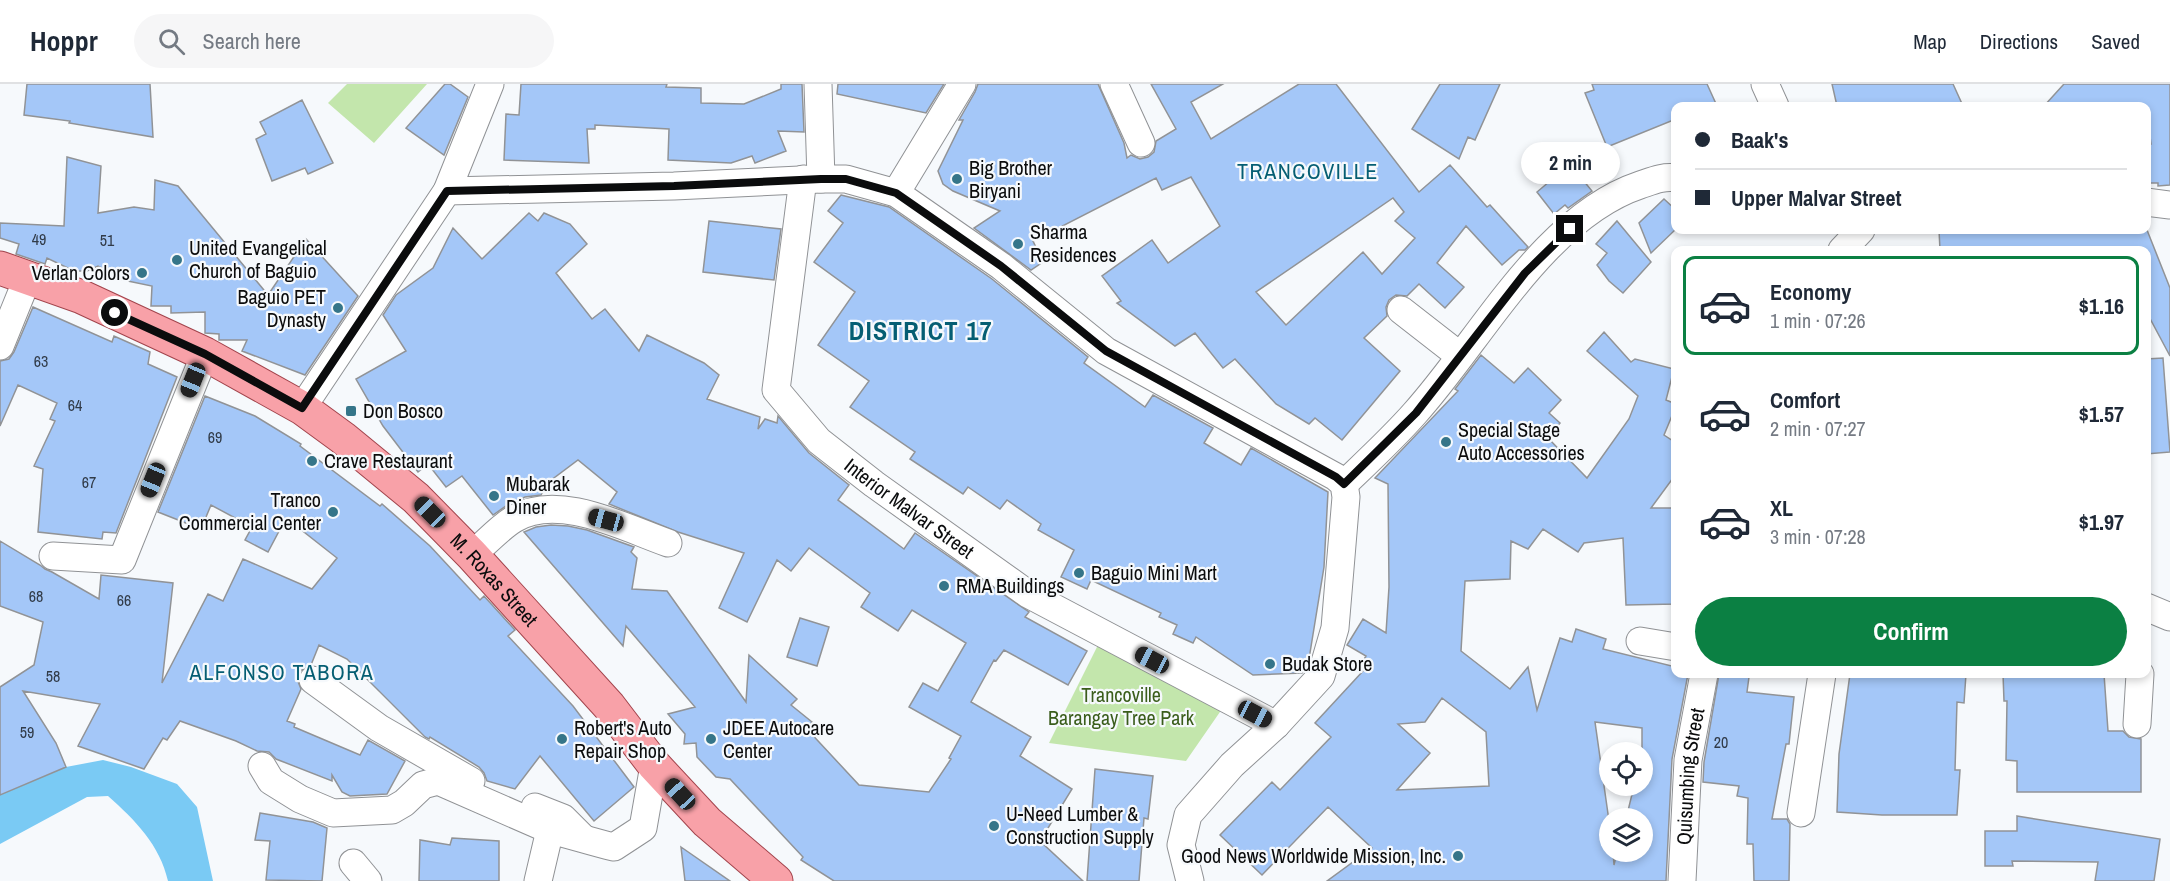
<!DOCTYPE html>
<meta charset="utf-8">
<style>
body{margin:0;font-family:"Archivo Narrow",sans-serif;background:#f6f6f7;color:#1f2937;height:100vh;display:flex;flex-direction:column;font-size:22px;white-space:nowrap}
*{box-sizing:border-box;margin:0}
p{font-size:20px;color:#747a83}
.icon{flex:none;width:33px;height:33px;fill:none;stroke:currentColor;stroke-width:2;stroke-linecap:round;stroke-linejoin:round}
.map{position:relative;flex:1;overflow:hidden}
.sheet{position:absolute;left:1671px;top:162px;width:480px;height:432px;display:flex;flex-direction:column;background:#fff;border-radius:12px;box-shadow:0 3px 9px #0003}
.sheet>*{flex:none}
.top-card{position:absolute;left:1671px;top:18px;width:480px;height:132px;border-radius:12px;box-shadow:0 3px 9px #0003;display:grid;align-content:center;height:132px;padding:0 24px;background:#fff}
.tools{position:absolute;left:1599px;top:658px;display:grid;gap:12px}
.tools a{display:grid;place-items:center;width:54px;height:54px;border-radius:50%;background:#fff;box-shadow:0 3px 9px #0003;font-size:30px}
.end{position:absolute;width:27px;height:27px;margin:-14px;border:8px solid #0b0c0d;background:#fff;box-shadow:0 0 0 3px #fff}
.from{border-radius:50%}
.bubble{position:absolute;height:42px;border-radius:21px;background:#fff;box-shadow:0 3px 9px #0003;font-size:20px;font-weight:700;line-height:42px;text-align:center}
.car{position:absolute;width:18px;height:36px;margin:-18px -9px;border-radius:8px;box-shadow:0 0 4px 2px #0007;background:linear-gradient(#222 24%,#8ab4d8 0 40%,#222 0 76%,#8ab4d8 0 86%,#222 0)}
.top-card b{display:flex;align-items:center;gap:21px;height:57px;font-size:22px}
.top-card b+b{border-top:2px solid #e0e1e3}
.top-card i{width:15px;height:15px;background:#1f2937}
ul{padding:10px 0 0;list-style:none}
li{display:flex;align-items:center;gap:18px;height:99px;margin:0 12px 9px;padding:0 12px;border:3px solid transparent;border-radius:12px}
li div{flex:1}
li b{display:block;font-size:22px}
li em{font-style:normal;font-weight:700}
li.current{border-color:#0b8043}
li>.icon{width:54px;height:54px;stroke-width:1.5}
.action{display:flex;gap:12px;margin-top:auto;padding:12px 24px}
.action a{flex:1;height:69px;border-radius:36px;background:#0b8043;color:#fff;font-size:24px;font-weight:700;line-height:69px;text-align:center}
header{display:flex;align-items:center;gap:36px;box-sizing:border-box;height:84px;padding:0 30px;background:#fff;border-bottom:2px solid #e0e1e3}
header strong{font-size:28px}
nav{display:flex;gap:33px;margin-inline-start:auto;font-size:21px}
.search{width:420px;height:54px;background:#f6f6f7;display:flex;align-items:center;gap:15px;box-sizing:border-box;padding:0 21px;border-radius:33px;color:#747a83;font-size:22px}
.map>svg:first-child{display:block}
.green{fill:#c3e6ac}
.water{fill:#7acaf4}
.building{fill:#a4c7f8;stroke:#919396;stroke-width:1.5;fill-rule:evenodd}
.lines{fill:none;stroke-linecap:round;stroke-linejoin:round}
.minor-casing{stroke:#909295;stroke-width:29}
.major-casing{stroke:#a2444c;stroke-width:35}
.minor{stroke:#fff;stroke-width:27}
.major{stroke:#f8a1a8;stroke-width:33}
.route{stroke:#0b0c0d;stroke-width:8}
.poi-dot{fill:#357589;stroke:#f6f9fc;stroke-width:2}
.labels{text-anchor:middle;stroke-width:4.5;stroke-linejoin:round;paint-order:stroke}
.number-label{font-size:16px;fill:#313b48}
.poi-label{font-size:20px;fill:#0b0c0d;stroke:#f6f9fc;text-anchor:start}
.street-label{font-size:20px;fill:#0b0c0d;stroke:#f6f9fc}
.park-label{font-size:20px;fill:#3a5d1b;stroke:#f6f9fc}
.quarter-label{font-size:22px;letter-spacing:1.5px;fill:#055e73;stroke:#f6f9fc}
.district-label{font-size:26px;font-weight:bold;letter-spacing:1.5px;fill:#055e73;stroke:#f6f9fc}
</style>
<header>
<strong>Hoppr</strong>
<div class="search"><svg class="icon" aria-label="search" viewBox="0 0 24 24"><circle cx="10" cy="10" r="6"/><path d="M15 15l6 6"/></svg>Search here</div>
<nav><a>Map</a><a>Directions</a><a>Saved</a></nav>
</header>
<div class="map">
<svg width="2170" height="797" viewBox="0 0 2170 797">
<rect width="100%" height="100%" fill="#f6f9fc"/>
<path class="green" d="M347 0H427L374 59 328 19Z
M1100 557 1222 625 1186 677 1049 659Z"/>
<path class="water" d="M103 676 131 683 177 700 197 723 213 797H168C160 761 135 736 108 712L87 713 0 760V711L66 683Z"/>
<path class="building" d="M27 0H150L153 53 69 39 70 37 24 31Z
M445 0H450L468 13 444 71 406 44Z
M521 0H667L666 3 701 4V19L744 20 781 5V0H802L804 48 778 47 786 67 755 79 752 72 731 79 668 76 669 45 595 41V45H587L589 79 504 76 506 30 519 31Z
M838 0H944L926 29 837 10Z
M978 0H1098L1124 59 1127 74 1131 71 1140 75 1148 73 1154 68 1156 57 1176 45 1151 0H1223L1191 18 1211 55 1299 0H1336L1419 108 1450 81 1487 123 1490 121 1528 163 1525 166H1519L1502 181 1466 142 1437 179 1464 203 1445 224 1419 200 1407 212 1396 211 1389 216 1386 223 1387 232 1364 254 1400 287 1342 356 1315 334 1309 340 1276 320 1235 275 1223 284 1195 249 1175 262 1117 219 1121 217 1102 192 1152 156 1168 179 1220 142 1191 93 1162 106 1156 94 1033 157 1043 178 1031 186 974 144 1000 127 953 107 943 100 938 87 963 36H959L975 8ZM1393 114 1404 128 1395 137 1415 154 1382 190 1363 168 1286 241 1256 208Z
M1440 0H1500L1475 56 1468 53 1459 75 1412 45Z
M1592 0H1707L1717 22H1676V35L1607 63 1585 9 1594 6Z
M1832 0H1953L1963 22H1837Z
M2064 0H2170V101L2158 102V99H2146V60H2151L2146 22H2044Z
M302 16 333 79 308 90 305 84 272 97 256 55 266 50 260 38Z
M67 73 101 82 98 129 134 123 154 126 155 96 178 102 268 211 306 155 358 212 305 291 242 267 247 256H219V250L205 249V228L171 229V222H151L152 202 123 196 98 182 87 187H74L47 174 45 180 16 170 19 160 0 154V139L64 142Z
M1570 80 1592 107 1568 124 1565 121 1554 130 1537 108Z
M841 111 889 123 992 195 1088 273 1084 279 1145 323 1153 311 1213 344 1204 359 1241 381 1251 364 1328 408 1324 483 1308 581 1302 589 1253 591 1196 553 1193 559 1173 550 1177 541 1159 533 1161 529 1091 496 1087 505 1061 493 1074 466 1038 446 1041 440 1007 416 1000 425 968 403 963 410 910 375 915 368 850 323 869 297 818 261 855 208 814 178 843 139 828 127Z
M1664 115 1676 126V145L1651 169 1639 139Z
M529 129 538 137 544 129 570 140 587 160 556 189 592 235 605 225 639 267 647 251 704 279 719 291 707 315 760 333 758 345 765 335 777 339 778 332 809 369 849 401 838 416 904 465 915 449 1029 528 1025 533 1087 567 1068 601 1004 566 996 577 994 576 971 618 1031 653 1020 672 1072 705 1040 757 1083 797H834L801 776 803 773 730 695 716 693 697 673 696 659 684 660 685 650 668 630 695 623 626 542 623 562 524 448 536 443 551 441 568 442 587 446 634 463 631 468 637 474 632 505 667 507 746 618 749 571 797 615 791 621 812 638 806 644 859 701 929 708 951 675 949 674 961 652 909 623 923 599 938 607 966 559 912 526 898 547 861 523 870 509 809 464 791 487 777 476 747 538 719 524 744 469 678 448 609 420 617 408 578 376 546 400 541 411 525 413 506 422 493 431 462 392 446 403 428 380 418 388 383 342 356 295 406 267 383 231 396 211 433 184 453 144 482 175Z
M709 137 781 145 774 196 703 188Z
M1617 137 1651 178 1623 209 1609 197 1597 181 1607 169 1596 160Z
M1939 146H2147L2170 204V272L2146 227V166H1940Z
M33 223 112 258 114 252 150 268 148 280 177 293 116 449 103 448 102 455 38 448 43 385 34 382 55 337 50 335 57 319 18 301 0 342V277L9 275 14 268Z
M1604 248 1631 278 1635 275 1674 285 1666 316 1676 320V322L1664 351 1676 359V390L1651 424H1676V520L1626 521 1623 454 1584 459 1578 468 1543 445 1528 465 1511 457 1510 495 1465 497 1461 567 1510 605 1528 583 1537 626 1560 554 1572 558 1576 545 1606 555 1603 565 1676 583V590H1688L1672 675 1666 797H1327L1372 764 1328 723 1262 791 1220 751 1272 698 1280 706 1331 653 1315 639 1363 587H1357L1366 572 1347 561 1363 535 1386 549 1389 503 1388 400 1375 394 1458 307 1455 305 1481 271 1514 299 1528 284 1561 316 1549 329 1560 339 1547 353 1587 394 1629 335 1638 312 1587 267ZM1442 614 1486 648 1489 702 1397 706 1430 669 1398 640 1425 638ZM1595 638 1642 644V702H1634L1626 735H1642V768H1617L1614 781 1613 768H1610V744Z
M2163 274 2170 368 2146 370V275Z
M205 312 255 332 301 360 300 362 380 422 382 420 430 462 480 516 484 512 515 546 508 552 573 622 634 703 594 737 540 672 515 705 487 697 484 689 479 683 430 653 429 655 425 653 347 575 319 561 311 581 300 587 297 595 301 605 287 637 295 640 294 643 360 671 368 656 405 677 387 710 350 712 342 708 332 691V697L276 675 269 668 257 667 236 657 180 637 167 656 163 654 144 685 78 662 100 620 23 607 56 659 66 683 0 711V603L34 581 43 538 0 522V457L40 481 45 485 52 488 99 515 101 491 173 499 162 599 208 510 223 517 243 475 312 505 337 474 286 434 268 468 245 456 252 443 211 421 201 445 158 428Z
M800 534 829 543 817 582 787 573Z
M1719 590 1749 593 1747 608 1794 613 1789 660H1786L1772 735H1787L1790 740 1789 797H1754L1753 760H1747L1748 714 1737 712 1739 702 1703 698 1704 678Z
M1850 590H1966L1964 619 1957 618 1955 686H1960L1957 731H1882L1837 728 1839 670Z
M2003 590H2104L2108 647H2123L2129 653 2141 655V708H2017V677L2006 676 2007 617H2004Z
M1095 685 1153 692 1148 735 1144 734 1139 797H1087Z
M260 729 313 738 327 744 322 797 266 796 270 757 255 756Z
M2017 732 2160 755 2154 797H2095L2098 778 2012 777 2013 782H1985V747H2017Z
M452 754 499 757V797H419L420 756 450 761Z
M681 763 730 797H685Z"/>
<g class="lines">
<defs>
<g id="minor">
<path d="M818 0 821 95"/>
<path d="M1114 0 1141 59"/>
<path d="M1765 0 1775 22"/>
<path id="s1" d="M803 95 776 306 819 357 874 400 1028 510 1276 641"/>
<path d="M447 107 674 102 821 95H846L896 109 1001 182 1106 267 1336 393 1344 400 1346 413 1335 544 1321 592 1276 641 1232 681 1188 731 1181 761 1190 797"/>
<path d="M896 109 962 0"/>
<path d="M2146 118 2170 121"/>
<path d="M1842 166 1861 146"/>
<path d="M1401 226 1460 272"/>
<path d="M0 262 28 193"/>
<path d="M302 324 447 107 490 0"/>
<path d="M1344 400C1368 377 1393 354 1415 329 1480 257 1544 133 1640 101 1652 97 1663 92 1676 94"/>
<path d="M472 471C486 459 499 444 514 435 558 408 625 444 668 459"/>
<path d="M53 472 122 476 205 270"/>
<path d="M2146 523 2170 533"/>
<path d="M1640 557 1676 563"/>
<path d="M313 596 379 644 471 697"/>
<path d="M2137 640 2140 590"/>
<path d="M262 682 271 697 300 715 333 729 392 726 404 719 423 701 438 697 550 746"/>
<path d="M535 723 563 734 582 753"/>
<path d="M1801 729 1822 590"/>
<path d="M353 779 368 797"/>
<path d="M538 797 550 746C572 751 592 758 614 763L643 744 654 681"/>
<path id="s2" d="M1682 797 1688 676 1704 590"/>
</g>
<g id="major">
<path id="s3" d="M0 184 82 213 205 270 302 324 343 354 416 414 472 471 609 622 654 681 707 738 776 797"/>
</g>
</defs>
<use href="#minor" class="minor-casing"/>
<use href="#major" class="major-casing"/>
<use href="#minor" class="minor"/>
<use href="#major" class="major"/>
</g>
<g class="lines">
<path class="route" d="M115 229 205 270 302 324 447 107 674 102 821 95H846L896 109 1001 182 1106 267 1336 393 1344 400 1416 329 1525 189 1570 145"/>
</g>
<g class="poi-dot">
<circle cx="957" cy="95" r="6"/>
<circle cx="1018" cy="160" r="6"/>
<circle cx="177" cy="176" r="6"/>
<circle cx="142" cy="189" r="6"/>
<circle cx="338" cy="224" r="6"/>
<rect x="345" y="321" width="12" height="12" rx="3"/>
<circle cx="1446" cy="358" r="6"/>
<circle cx="312" cy="377" r="6"/>
<circle cx="494" cy="412" r="6"/>
<circle cx="333" cy="428" r="6"/>
<circle cx="1079" cy="489" r="6"/>
<circle cx="944" cy="502" r="6"/>
<circle cx="1270" cy="580" r="6"/>
<circle cx="562" cy="655" r="6"/>
<circle cx="711" cy="655" r="6"/>
<circle cx="994" cy="742" r="6"/>
<circle cx="1458" cy="772" r="6"/>
</g>
<g class="labels">
<g class="number-label">
<text x="39" y="161">49</text>
<text x="107" y="162">51</text>
<text x="41" y="283">63</text>
<text x="75" y="327">64</text>
<text x="215" y="359">69</text>
<text x="89" y="404">67</text>
<text x="36" y="518">68</text>
<text x="124" y="522">66</text>
<text x="53" y="598">58</text>
<text x="27" y="654">59</text>
<text x="1721" y="664">20</text>
</g>
<g class="poi-label">
<text x="969" y="91">Big Brother<tspan x="969" dy="23">Biryani</tspan></text>
<text x="1030" y="155">Sharma<tspan x="1030" dy="23">Residences</tspan></text>
<text x="189" y="171">United Evangelical<tspan x="189" dy="23">Church of Baguio</tspan></text>
<text x="130" y="196" text-anchor="end">Verlan Colors</text>
<text x="326" y="220" text-anchor="end">Baguio PET<tspan x="326" dy="23">Dynasty</tspan></text>
<text x="363" y="334">Don Bosco</text>
<text x="1458" y="353">Special Stage<tspan x="1458" dy="23">Auto Accessories</tspan></text>
<text x="324" y="384">Crave Restaurant</text>
<text x="506" y="407">Mubarak<tspan x="506" dy="23">Diner</tspan></text>
<text x="321" y="423" text-anchor="end">Tranco<tspan x="321" dy="23">Commercial Center</tspan></text>
<text x="1091" y="496">Baguio Mini Mart</text>
<text x="956" y="509">RMA Buildings</text>
<text x="1282" y="587">Budak Store</text>
<text x="574" y="651">Robert's Auto<tspan x="574" dy="23">Repair Shop</tspan></text>
<text x="723" y="651">JDEE Autocare<tspan x="723" dy="23">Center</tspan></text>
<text x="1006" y="737">U-Need Lumber &amp;<tspan x="1006" dy="23">Construction Supply</tspan></text>
<text x="1446" y="779" text-anchor="end">Good News Worldwide Mission, Inc.</text>
</g>
<g class="street-label">
<text dy="7" stroke="none"><textPath href="#s1" startOffset="392">Interior Malvar Street</textPath></text>
<text dy="7" stroke="none"><textPath href="#s3" startOffset="592">M. Roxas Street</textPath></text>
<text dy="7" stroke="none"><textPath href="#s2" startOffset="105">Quisumbing Street</textPath></text>
</g>
<g class="park-label">
<text x="1121" y="618">Trancoville<tspan x="1121" dy="23">Barangay Tree Park</tspan></text>
</g>
<g class="quarter-label">
<text x="1308" y="95">TRANCOVILLE</text>
<text x="282" y="596">ALFONSO TABORA</text>
</g>
<g class="district-label">
<text x="921" y="256">DISTRICT 17</text>
</g>
</g>
</svg>
<div class="tools">
<a><svg class="icon" aria-label="locate" viewBox="0 0 24 24"><circle cx="12" cy="12" r="6"/><path d="M12 2v4M12 18v4M2 12h4M18 12h4"/></svg></a>
<a><svg class="icon" aria-label="layers" viewBox="0 0 24 24"><path d="M12 4l9 5-9 5-9-5zM3 14l9 5 9-5"/></svg></a>
</div>
<i class="end from" style="left:115px;top:229px"></i>
<i class="end" style="left:1570px;top:145px"></i>
<div class="bubble" style="left:1521px;top:58px;width:99px">2 min</div>
<i class="car" style="left:193px;top:296px;rotate:202deg"></i>
<i class="car" style="left:153px;top:396px;rotate:202deg"></i>
<i class="car" style="left:430px;top:428px;rotate:315deg"></i>
<i class="car" style="left:606px;top:436px;rotate:285deg"></i>
<i class="car" style="left:1152px;top:576px;rotate:298deg"></i>
<i class="car" style="left:1255px;top:630px;rotate:118deg"></i>
<i class="car" style="left:680px;top:710px;rotate:317deg"></i>
<div class="top-card">
<b><i class="from"></i>Baak's</b>
<b><i></i>Upper Malvar Street</b>
</div>
<section class="sheet">
<ul>
<li class="current"><svg class="icon" aria-label="car" viewBox="0 0 24 24"><path d="M5 17H2v-5l4-1 3-4h7l3 4 3 1v5h-3M9 17h6M6 11h13"/><circle cx="7" cy="17" r="2"/><circle cx="17" cy="17" r="2"/></svg><div><b>Economy</b><p>1 min · 07:26</p></div><em>$1.16</em></li>
<li><svg class="icon" aria-label="car" viewBox="0 0 24 24"><path d="M5 17H2v-5l4-1 3-4h7l3 4 3 1v5h-3M9 17h6M6 11h13"/><circle cx="7" cy="17" r="2"/><circle cx="17" cy="17" r="2"/></svg><div><b>Comfort</b><p>2 min · 07:27</p></div><em>$1.57</em></li>
<li><svg class="icon" aria-label="car" viewBox="0 0 24 24"><path d="M5 17H2v-5l4-1 3-4h7l3 4 3 1v5h-3M9 17h6M6 11h13"/><circle cx="7" cy="17" r="2"/><circle cx="17" cy="17" r="2"/></svg><div><b>XL</b><p>3 min · 07:28</p></div><em>$1.97</em></li>
</ul>
<div class="action"><a>Confirm</a></div>
</section>
</div>
